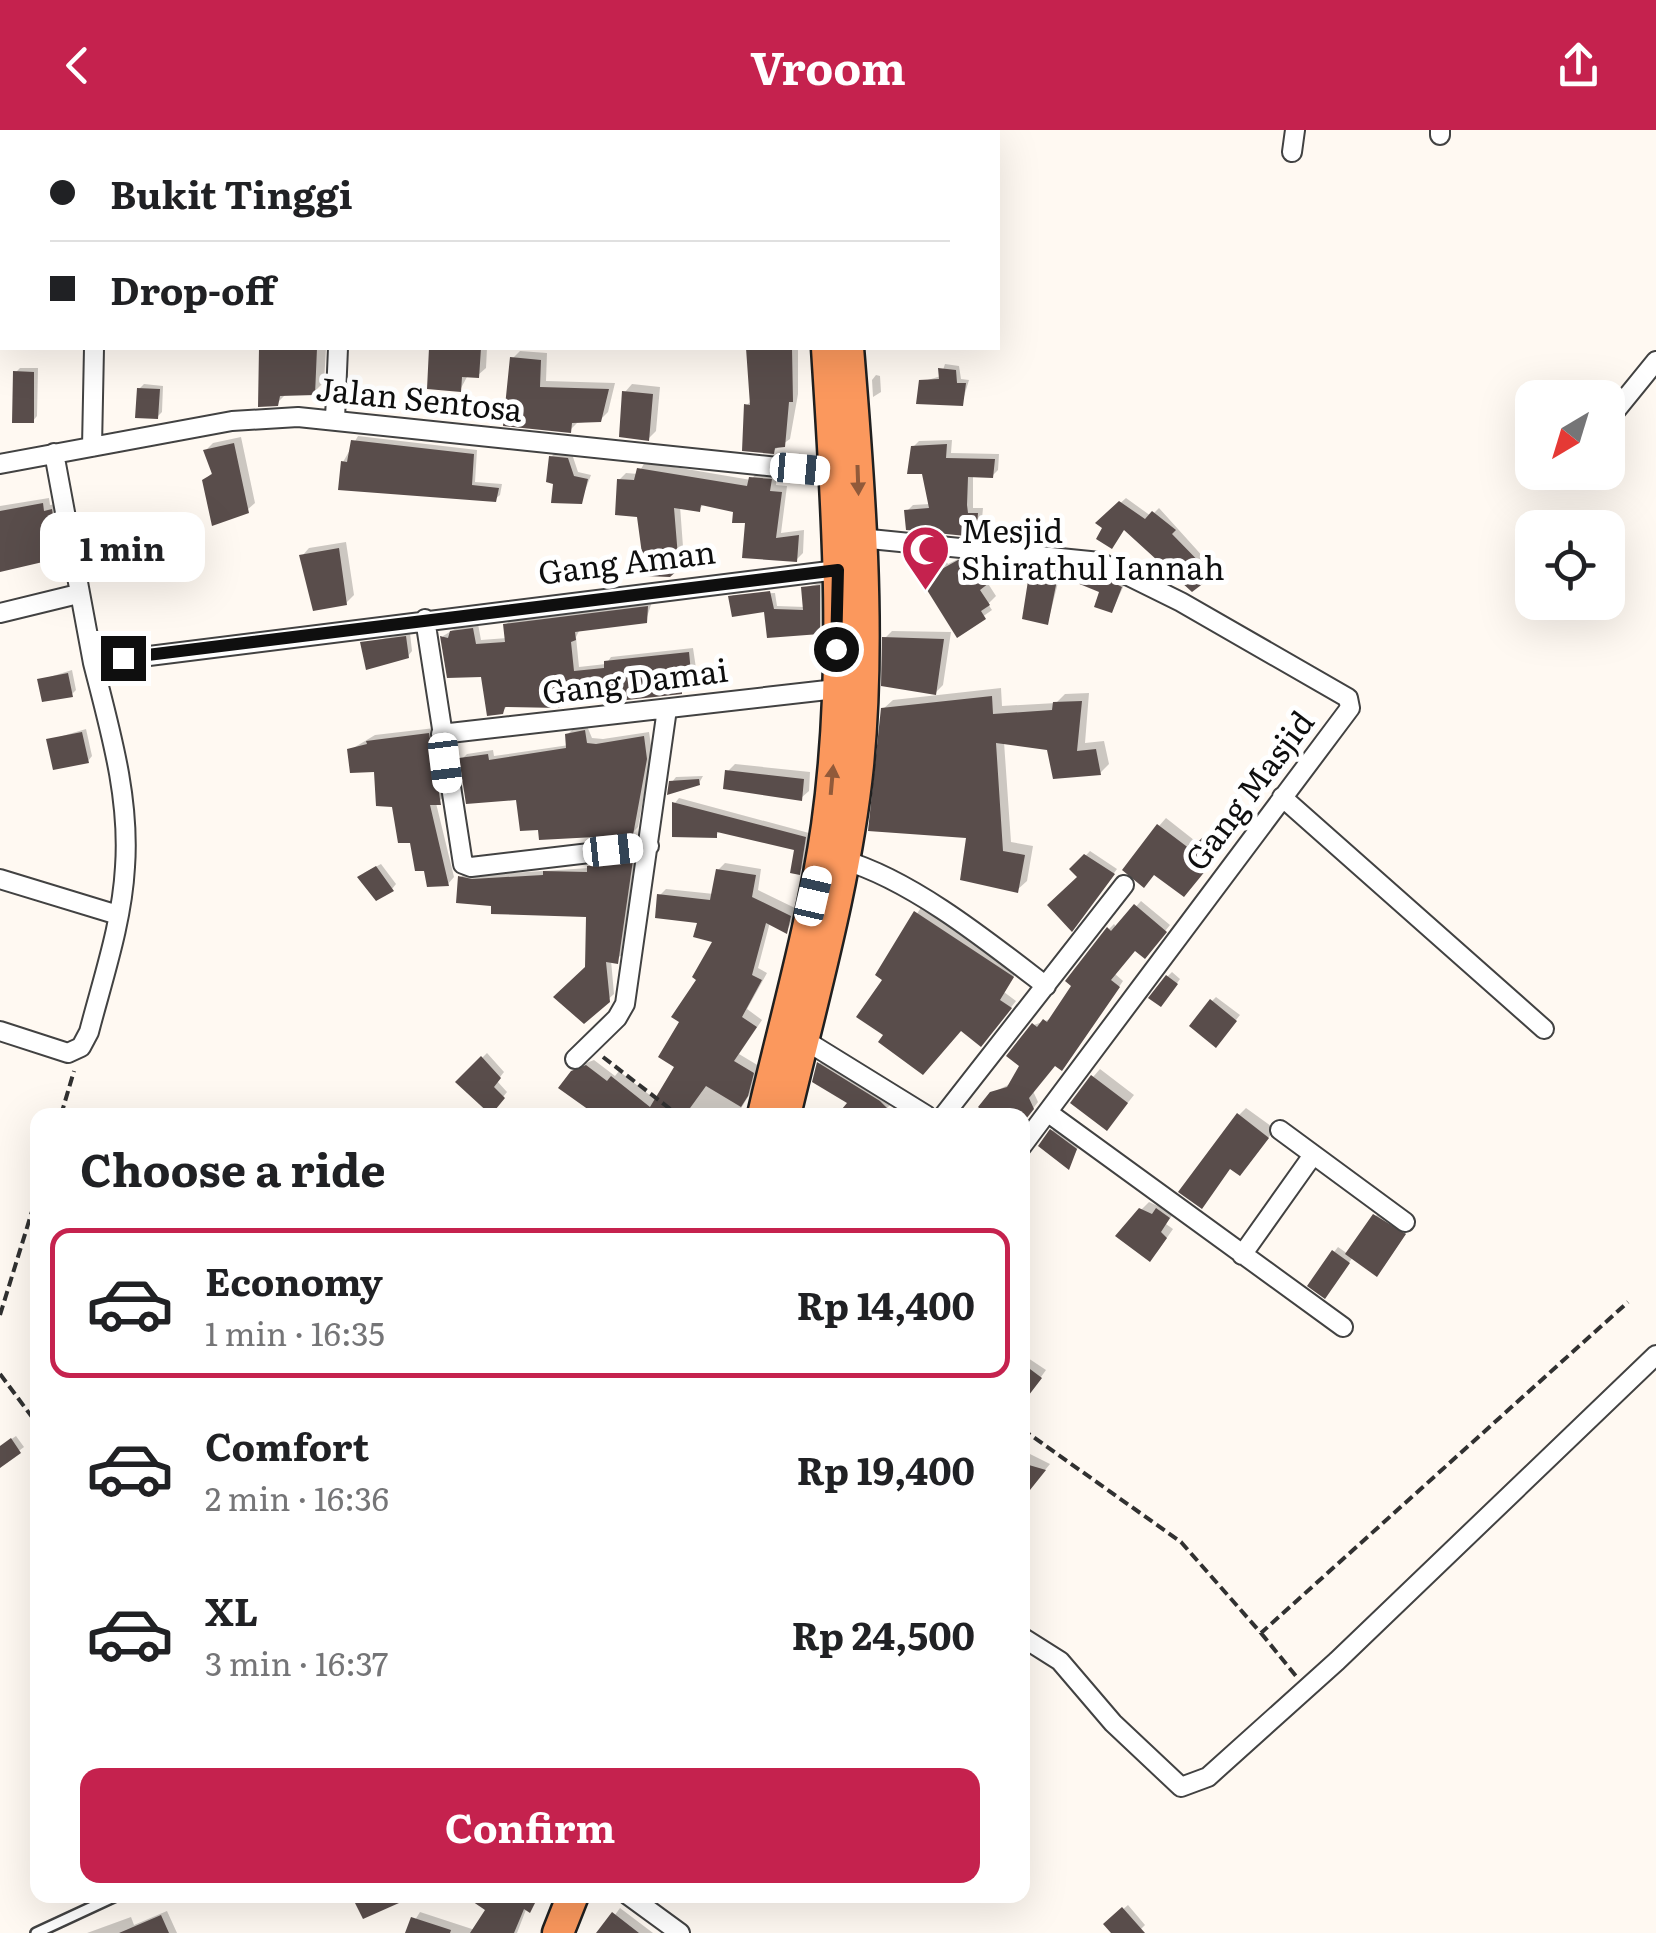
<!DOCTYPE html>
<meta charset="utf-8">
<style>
body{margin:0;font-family:Literata,serif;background:#f2f2f2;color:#202124;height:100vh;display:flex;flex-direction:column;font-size:38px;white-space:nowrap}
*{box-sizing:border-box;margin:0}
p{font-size:32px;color:#757577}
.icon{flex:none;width:55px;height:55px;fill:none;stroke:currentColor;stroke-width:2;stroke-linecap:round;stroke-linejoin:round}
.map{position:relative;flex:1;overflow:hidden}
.drawer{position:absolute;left:30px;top:978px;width:1000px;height:795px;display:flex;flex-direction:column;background:#fff;border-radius:20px;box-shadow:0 10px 40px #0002}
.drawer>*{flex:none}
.top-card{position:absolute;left:0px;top:0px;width:1000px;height:220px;box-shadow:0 10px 40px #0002;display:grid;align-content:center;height:220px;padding:0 50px;background:#fff}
.needle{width:65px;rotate:218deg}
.tools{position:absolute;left:1515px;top:250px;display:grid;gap:20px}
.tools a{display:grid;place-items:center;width:110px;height:110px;border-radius:20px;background:#fff;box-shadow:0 10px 40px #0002;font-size:50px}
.end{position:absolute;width:45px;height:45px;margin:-22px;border:12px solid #0f0f0f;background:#fff;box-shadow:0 0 0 5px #fff}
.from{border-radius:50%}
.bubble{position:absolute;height:70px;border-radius:20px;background:#fff;box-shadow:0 10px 40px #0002;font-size:32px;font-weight:700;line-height:70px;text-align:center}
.car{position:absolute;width:30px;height:60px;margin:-30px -15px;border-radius:12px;box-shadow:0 0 8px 2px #0007;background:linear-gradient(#fff 24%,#345 0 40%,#fff 0 76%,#345 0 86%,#fff 0)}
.top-card b{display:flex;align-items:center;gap:35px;height:95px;font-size:38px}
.top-card b+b{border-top:2px solid #e0e0e0}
.top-card i{width:25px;height:25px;background:#202124}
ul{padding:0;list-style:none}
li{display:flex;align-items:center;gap:30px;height:150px;margin:0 20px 15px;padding:0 30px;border:5px solid transparent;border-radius:20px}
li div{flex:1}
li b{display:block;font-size:38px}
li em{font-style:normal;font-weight:700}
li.selected{border-color:#c5224e}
li>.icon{width:90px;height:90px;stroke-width:1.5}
h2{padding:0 50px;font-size:45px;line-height:120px}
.cta{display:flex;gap:20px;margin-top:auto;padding:20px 50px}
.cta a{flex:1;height:115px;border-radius:20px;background:#c5224e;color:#fff;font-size:40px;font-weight:700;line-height:115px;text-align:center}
header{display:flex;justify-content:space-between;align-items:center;height:130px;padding:0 50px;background:#c5224e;color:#fff;font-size:45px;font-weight:700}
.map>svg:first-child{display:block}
.shadow{fill:#0003}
.building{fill:#594d4b}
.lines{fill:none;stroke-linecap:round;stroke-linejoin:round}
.service-casing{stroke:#424242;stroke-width:14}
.minor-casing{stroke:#424242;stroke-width:22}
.trunk-casing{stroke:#202020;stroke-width:35}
.path{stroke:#313131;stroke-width:4;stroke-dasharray:10 5;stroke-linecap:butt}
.service{stroke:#fff;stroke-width:9}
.minor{stroke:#fff;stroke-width:18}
.trunk{stroke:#fb985d;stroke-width:30}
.oneway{fill:#915a3a}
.route{stroke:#0f0f0f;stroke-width:12}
.labels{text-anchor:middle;stroke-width:10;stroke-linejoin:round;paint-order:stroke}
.street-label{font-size:32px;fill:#0f0f0f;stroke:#fff}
.poi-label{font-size:32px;fill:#0f0f0f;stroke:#fff;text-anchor:start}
</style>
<header><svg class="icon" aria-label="back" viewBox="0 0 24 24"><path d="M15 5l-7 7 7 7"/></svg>Vroom<svg class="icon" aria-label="share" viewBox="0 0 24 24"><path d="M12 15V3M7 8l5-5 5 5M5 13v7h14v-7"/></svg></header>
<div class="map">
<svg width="1656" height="1803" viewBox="0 0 1656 1803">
<rect width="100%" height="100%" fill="#fff9f2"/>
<path class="shadow" d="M0 70 2 71V103L0 102Z
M261 218H326L324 252 314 262 287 263 277 273 260 274Z
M431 218H487L486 238 478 245H468L460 260 429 256Z
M736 218H798V264L790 309 773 321 747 275 752 270 748 220Z
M520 221 547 223 546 251 615 253 608 282 600 290 577 293 570 300 512 229Z
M945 234 959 236 961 249 969 250 962 273 921 252 941 246Z
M20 238H38L37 286 33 291 15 243Z
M876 245 880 246 881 262 873 267 872 250Z
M144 254 163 256 162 282 157 287 139 259Z
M632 254 660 257 656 301 649 308 625 262Z
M358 306 477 320 475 352 502 354 500 365 495 369 343 332Z
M241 307 255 373 247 380 204 351 212 343 206 320 213 313Z
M952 310 951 323 999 324 998 340 992 346 973 345V378H983L981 399 976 404 907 381 913 375 930 374 925 342 913 317 919 311Z
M556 322 572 324 578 342 591 345 581 371 556 352 551 327Z
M645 332 751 350 758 341 777 343 776 355 787 356 781 403 804 400 803 423 796 430 735 380 705 373 699 379 680 376 684 430 669 445 619 350 626 343 638 344Z
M49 368 50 375 58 374 66 419 59 425 0 434V376Z
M1126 368 1151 386 1159 378 1215 440 1192 459 1125 397 1099 392Z
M346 412 354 465 346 473 302 426 309 418Z
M968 424 984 426 995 444 987 452 996 466 988 474 992 480 958 504 920 445 944 428 948 434Z
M1037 434 1062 437 1048 492 1033 439Z
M1087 439 1102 441 1125 453 1112 481 1102 460 1082 444Z
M824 452V497L819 501 769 506 767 479 734 484 731 467 733 465 775 463 777 476 805 477 803 458Z
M652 472 646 490 580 499 576 507 579 537 606 534 611 527 693 518 697 545 680 562 611 564 564 570 558 575 507 576 502 582 483 544 449 546 443 506 458 497 478 494 481 510 507 508 505 495 511 490Z
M892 501 951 502 943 555 936 562 885 508Z
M410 503 412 521 408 526 363 513Z
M72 540 76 560 72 564 40 550Z
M1001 558 1002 576 1056 573 1065 564 1089 563 1085 613 1104 611 1109 634 1100 643 1049 618 1004 612 1011 712 1033 716 1027 751 1017 760 968 705 883 579 893 570Z
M587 596 592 608 603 609 649 602 652 622 638 697 632 703 540 697 518 667 462 629 467 624 493 620 494 626 569 615 567 605 573 599Z
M435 598 446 666 436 673 454 747 448 754 426 739 377 639 350 620 375 605Z
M86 599 92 626 88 631 49 610Z
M735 634 810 642 809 661 801 668 728 641Z
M703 646 699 653 672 652 676 647Z
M679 668 809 703 803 737 799 742 797 718 720 701 716 705H675V673Z
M1166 688 1199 714 1212 701 1229 710 1191 757 1159 696Z
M1090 721 1117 739 1076 794 1081 747 1073 739Z
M637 726 623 825 611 830 614 864 584 891 589 784 494 773 461 747 466 741 479 745 589 738 595 731Z
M725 733 761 739 758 760 797 779 787 801 770 792 758 838 767 843 747 879 762 890 739 924 759 936 754 957 737 985H600L573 942 581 935 594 930 615 946 619 941 656 970 678 936 682 891 716 810 700 790 659 766 666 759 714 764 718 740Z
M381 734 396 754 392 759 364 743Z
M1141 771 1170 795 1149 821 1135 818 1114 843 1123 851 1067 933H1056L1033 961 1038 972 1022 993V985H987L992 963 1012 953 1022 935 1034 895 1053 888 1075 855 1069 851 1109 799 1114 794 1117 798Z
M922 776 1018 840 1004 862 1016 871 987 908 961 898 887 904 886 849 878 844Z
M1172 842 1180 849 1165 870 1168 846Z
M1216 867 1240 885 1220 910 1212 871Z
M487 923 504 942 497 951 507 962 489 984 458 952Z
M825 928 892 973 880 985H842L850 972 819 934Z
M1100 939 1134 965 1114 990 1093 947Z
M1246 978 1275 999 1247 1036 1231 1037 1239 985Z
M1056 997 1080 1014 1068 1036 1052 1001Z
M1149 1072 1160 1077 1165 1072 1176 1080 1166 1094 1173 1099 1157 1122 1141 1080Z
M1382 1078 1411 1096 1384 1136 1353 1127 1329 1161 1334 1122 1338 1117 1348 1124Z
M1022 1224 1046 1240 1022 1273Z
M16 1306 24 1317 0 1335V1317Z
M1022 1320 1050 1334 1022 1368Z
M468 1765H540L530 1780 527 1777 517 1803H407L420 1782 475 1800 488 1779Z
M1128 1775 1145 1795 1137 1803H1114L1106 1794Z
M620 1778 653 1803H602Z
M167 1781 177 1803H87L131 1787 134 1795Z"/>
<path class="building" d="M259 218H317L315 265 280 266 278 276 258 277Z
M429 218H481L479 248 462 247 461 262 427 259Z
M746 218H792L793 272H789L785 317 775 318 774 324 742 321 744 274 750 275Z
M510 227 541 230 540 257 609 259 601 292 572 293 571 303 503 296Z
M938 238 956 240 957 253H966L963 276 916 274 919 250 939 249Z
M13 241 34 242V293H12Z
M137 258 160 259 158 289 135 288Z
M622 261 653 264 649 311 619 307Z
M351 310 474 324 472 355 499 358 496 372 338 360 341 331 347 332Z
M234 313 249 383 212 396 202 350 212 344 203 320Z
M947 314 946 328 995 329 993 348 968 347 967 375 968 383H978L976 407 906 400 904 380 929 378 922 344H907L911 316Z
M549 326 568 328 574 346 588 349 582 374 551 373 553 354 546 352Z
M637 338 747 356 749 347 772 349 770 361 782 362 776 408 799 405 797 432 742 428 745 393H732L733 382 701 375 700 382 674 378 679 439 670 447 645 446 637 387 615 385 617 349 634 350Z
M1119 371 1145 389 1152 381 1176 400 1172 404 1213 446 1192 462 1124 400 1112 419 1096 409 1102 398 1095 393Z
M43 373 44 381 52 379 60 428 0 442V381Z
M339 418 347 475 313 481 299 425Z
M958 430 977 432 989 453 980 460 990 475 981 481 986 489 957 508 917 444 935 433 940 440Z
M1030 438 1059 440 1048 495 1022 489Z
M1080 443 1096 444 1122 457 1112 483 1094 477 1099 462 1077 453Z
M820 455V504L767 508 764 482 732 487 728 466 770 461 774 479 803 480 801 457Z
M648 476 647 493 575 502 576 510 571 512 574 541 604 538V531L689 522 692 553 682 555V564L609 572V567L562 570 559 578 505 577 503 584 487 586 481 547 447 548 440 506 448 508 450 501 473 498 476 514 505 512 503 494Z
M406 506 409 528 366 540 360 512Z
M882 507 944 509 936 565 881 556Z
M68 543 73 567 42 572 37 549Z
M992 566 993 584 1052 580 1053 572 1082 571 1077 621 1096 619 1101 645 1053 649 1047 620 996 613 1003 721 1025 725 1018 763 960 750 966 708 868 701 881 578Z
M585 600 587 613 596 614 644 606 647 629 633 705 539 710 538 700 520 701 516 670 466 674 459 628 488 624 489 630 566 618 565 604Z
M82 602 89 633 53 640 46 609Z
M429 603 441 675H430L449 756 427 757 424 741H415L410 713H398L392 677 376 676 374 642 350 643 347 619 367 614 366 611Z
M725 640 804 649 802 671 723 659Z
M699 649 700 655 667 665 669 651Z
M672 672 806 707 800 745 790 743 794 720 717 702V708L672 707Z
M1157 694 1190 719 1203 707 1224 718 1184 767 1154 745 1144 758 1122 740Z
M1084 724 1115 744 1072 802 1047 775 1077 747 1069 739Z
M633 730 618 834 606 832 610 872 584 894 553 867 585 837 586 787 491 784V776L456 773 458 746 472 749 543 745V741L587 742V736Z
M376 736 394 761 376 771 357 747Z
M716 739 756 745 752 767 791 786 787 804 766 793 752 845 762 850 742 887 757 897 734 931 754 943 748 966 741 977 706 956 685 985H596L558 958 571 941 586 935 607 951 611 946 650 977 674 937 658 927 679 892 671 887 696 850 692 847 712 812 693 807 697 793 655 788 657 764 710 770Z
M1134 774 1167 802 1145 829 1135 821 1111 850 1120 857 1062 941 1055 936 1029 968 1034 979 1022 994V985H987L978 977 990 962 1007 957 1019 936 1006 926 1032 893 1037 897 1043 889 1047 892 1071 856 1065 851 1107 797 1111 801Z
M914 781 1014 847 1000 870 1012 878 981 917 961 901 923 945 878 912 883 905 856 887 882 850 875 845Z
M1166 845 1178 854 1161 877 1148 868Z
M1210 869 1237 891 1216 918 1189 896Z
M481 926 501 948 494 957 505 968 491 985 455 952Z
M817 932 880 971 894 985H837L847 973 812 952Z
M1091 945 1128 973 1107 1001 1070 973Z
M1237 983 1269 1008 1240 1046 1230 1039 1202 1079 1178 1062Z
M1050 999 1077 1019 1069 1040 1038 1016Z
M1139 1078 1152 1084 1156 1078 1170 1088 1161 1102 1167 1108 1150 1132 1115 1106Z
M1373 1084 1406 1104 1377 1147 1345 1124Z
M1332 1120 1350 1133 1325 1169 1307 1156Z
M1022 1233 1042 1248 1022 1274Z
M11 1308 21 1323 0 1338V1316Z
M1022 1333 1046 1340 1022 1370Z
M351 1765H417L363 1789Z
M463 1765 501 1769 505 1765H539L530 1783 524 1779 514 1803H470L485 1780Z
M1122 1777 1145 1803H1111L1103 1794Z
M612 1782 639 1803H596Z
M161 1785 169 1803H119Z
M411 1787 451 1800 450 1803H405Z"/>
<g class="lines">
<defs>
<path id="service" d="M36 1803 118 1765"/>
<path id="minor" d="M18 0 35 2
M348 2V0
M884 2 885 0
M1440 5V0
M1292 22 1295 0
M335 289 338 218
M1608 290 1656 231
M92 317 94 218
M54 323 93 533 837 440
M0 334 232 291 298 287 835 343
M860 408 1100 432 1181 472 1348 568 1350 578 1022 1016
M0 483 78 464
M425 489 463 734 471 737 649 716
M441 604 836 559
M1282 667 1544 899
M843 730C912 750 989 812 1046 856
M0 749 118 785
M0 901 68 923 81 917 89 902C103 848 122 793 125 737 130 667 110 600 93 533
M803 909 926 985
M575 929 617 888 625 874 667 579
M1050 984 1343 1197
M944 985 1124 755
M1280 1000 1405 1092
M1242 1125 1313 1025
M1022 1507 1060 1531 1113 1593 1181 1657 1208 1647 1337 1531 1656 1225
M628 1765 680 1803"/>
<path id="trunk" d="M825 0V2
M763 985C785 890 813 793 827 696 849 539 837 375 827 218
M785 985C812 870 846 753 858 635 871 501 859 352 848 218
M558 1803 573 1765"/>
</defs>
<use href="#service" class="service-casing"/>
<use href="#minor" class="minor-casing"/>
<use href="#trunk" class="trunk-casing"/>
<path class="path" d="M603 927 678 985
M61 985 74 941
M0 1185 38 1062
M0 1244 38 1295
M1022 1299 1181 1412 1261 1503 1628 1172
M1261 1503 1296 1546"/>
<use href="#service" class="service"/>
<use href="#minor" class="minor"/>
<use href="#trunk" class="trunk"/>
</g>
<defs><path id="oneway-solid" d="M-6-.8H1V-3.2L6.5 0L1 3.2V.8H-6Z" transform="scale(2.5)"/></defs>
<g class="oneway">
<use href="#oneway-solid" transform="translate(858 350) rotate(88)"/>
<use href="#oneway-solid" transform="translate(832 650) rotate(-85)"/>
</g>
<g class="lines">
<path class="route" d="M123 528 838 440 836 519"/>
</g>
<defs>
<symbol id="mosque-pin" viewBox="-11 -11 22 30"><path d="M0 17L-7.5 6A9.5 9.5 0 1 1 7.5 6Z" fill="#c5224e" stroke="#fff"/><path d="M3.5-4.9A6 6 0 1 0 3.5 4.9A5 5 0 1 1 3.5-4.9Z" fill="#fff"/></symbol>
</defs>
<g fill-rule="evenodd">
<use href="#mosque-pin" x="898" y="392" width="55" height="75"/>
</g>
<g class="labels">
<g class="street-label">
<text transform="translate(419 270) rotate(6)" y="11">Jalan Sentosa</text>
<text transform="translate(627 433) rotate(-7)" y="11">Gang Aman</text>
<text transform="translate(635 552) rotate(-7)" y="11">Gang Damai</text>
<text transform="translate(1250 661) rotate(-53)" y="11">Gang Masjid</text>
</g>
<g class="poi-label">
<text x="961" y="413">Mesjid<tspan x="961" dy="37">Shirathul Iannah</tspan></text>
</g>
</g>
</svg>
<div class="tools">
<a><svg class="needle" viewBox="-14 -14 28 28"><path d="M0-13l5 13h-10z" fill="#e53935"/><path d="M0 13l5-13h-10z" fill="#757577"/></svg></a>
<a><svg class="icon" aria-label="locate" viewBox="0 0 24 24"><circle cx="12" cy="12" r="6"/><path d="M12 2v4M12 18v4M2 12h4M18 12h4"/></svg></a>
</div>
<i class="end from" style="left:836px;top:519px"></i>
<i class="end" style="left:123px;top:528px"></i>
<div class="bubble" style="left:40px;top:382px;width:165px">1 min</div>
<i class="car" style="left:800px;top:339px;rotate:95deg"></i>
<i class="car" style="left:445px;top:633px;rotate:173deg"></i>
<i class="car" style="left:613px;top:720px;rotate:84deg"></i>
<i class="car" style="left:813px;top:766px;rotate:13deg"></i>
<div class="top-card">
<b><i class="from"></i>Bukit Tinggi</b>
<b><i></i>Drop-off</b>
</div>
<section class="drawer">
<h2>Choose a ride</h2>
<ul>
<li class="selected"><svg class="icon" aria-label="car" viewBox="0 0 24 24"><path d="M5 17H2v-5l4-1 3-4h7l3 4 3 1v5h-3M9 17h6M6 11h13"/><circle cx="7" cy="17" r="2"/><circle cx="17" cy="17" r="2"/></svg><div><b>Economy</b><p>1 min · 16:35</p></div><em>Rp 14,400</em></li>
<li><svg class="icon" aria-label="car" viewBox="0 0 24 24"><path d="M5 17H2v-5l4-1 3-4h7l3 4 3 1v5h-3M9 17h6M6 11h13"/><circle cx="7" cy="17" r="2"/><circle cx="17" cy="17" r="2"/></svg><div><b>Comfort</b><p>2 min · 16:36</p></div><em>Rp 19,400</em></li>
<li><svg class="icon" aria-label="car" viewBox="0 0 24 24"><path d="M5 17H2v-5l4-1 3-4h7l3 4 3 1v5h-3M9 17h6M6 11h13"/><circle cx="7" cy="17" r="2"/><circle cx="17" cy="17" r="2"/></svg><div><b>XL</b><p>3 min · 16:37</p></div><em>Rp 24,500</em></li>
</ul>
<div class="cta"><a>Confirm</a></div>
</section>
</div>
